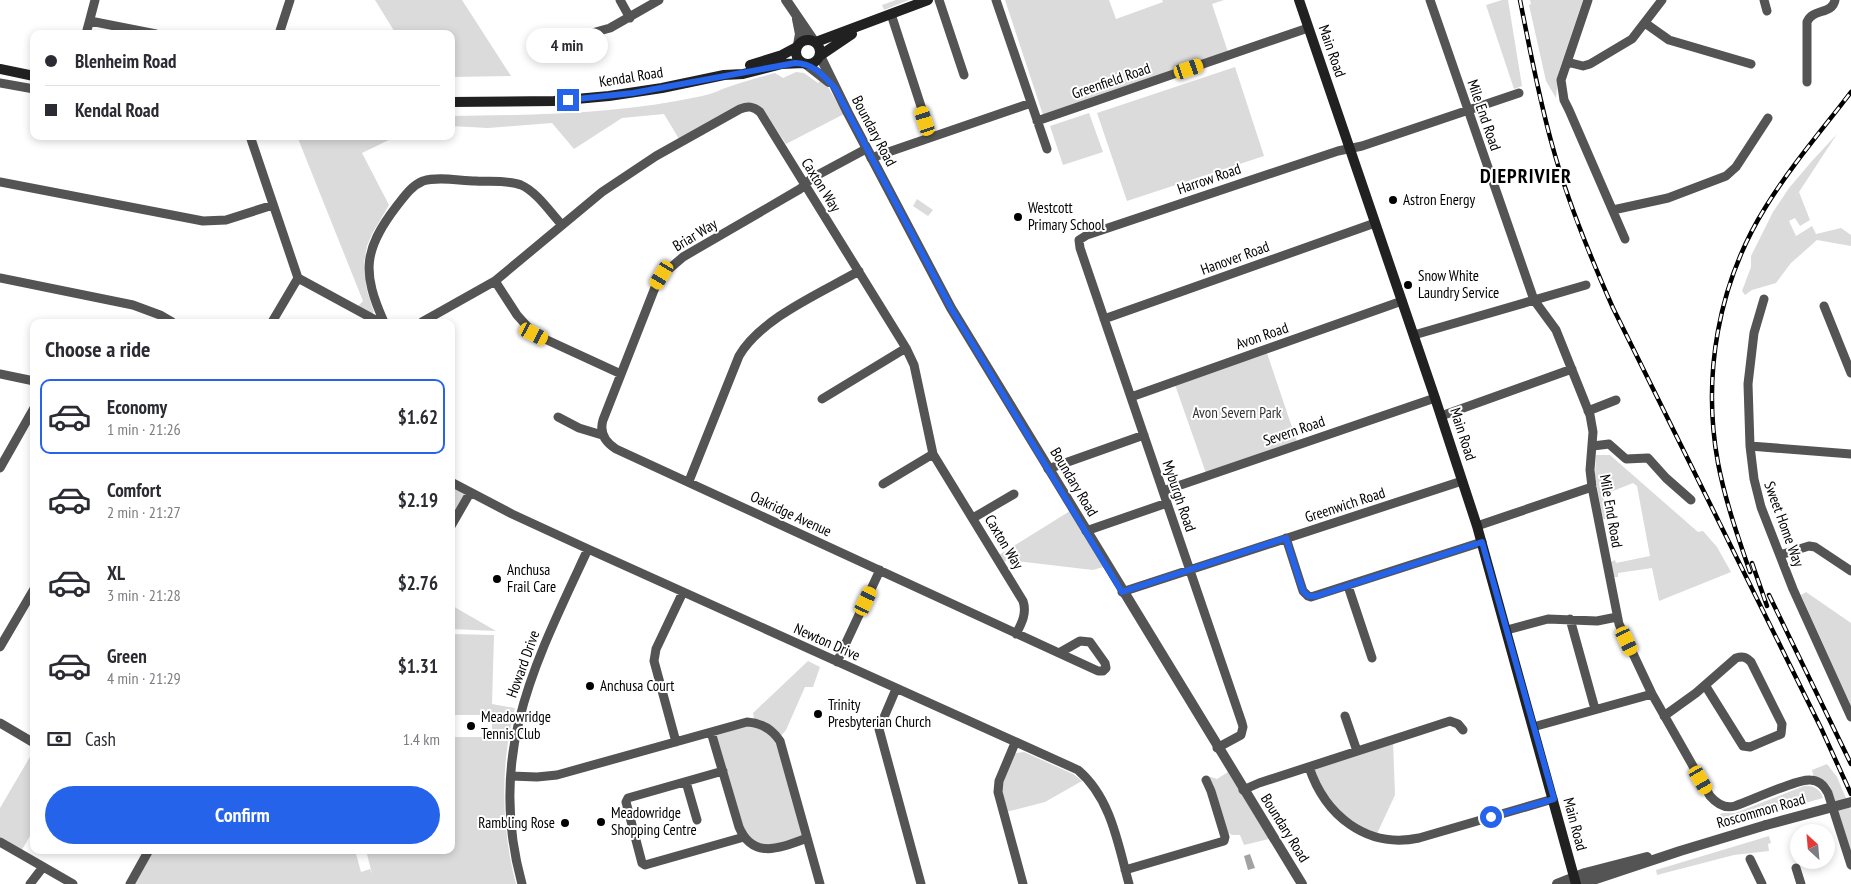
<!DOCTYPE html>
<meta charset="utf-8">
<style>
body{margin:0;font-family:"PT Sans Narrow",sans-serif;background:#f2f2f3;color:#2b2b33;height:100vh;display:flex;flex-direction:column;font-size:19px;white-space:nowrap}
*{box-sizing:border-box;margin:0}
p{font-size:16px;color:#7c7c81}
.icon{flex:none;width:28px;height:28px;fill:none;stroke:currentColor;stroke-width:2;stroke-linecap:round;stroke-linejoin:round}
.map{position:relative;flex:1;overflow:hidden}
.panel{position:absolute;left:30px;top:319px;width:425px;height:535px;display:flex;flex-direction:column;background:#fff;border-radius:10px;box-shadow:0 2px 8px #0003}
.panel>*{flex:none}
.banner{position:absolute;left:30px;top:30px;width:425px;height:110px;border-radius:10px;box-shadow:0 2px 8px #0003;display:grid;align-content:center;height:110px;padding:0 15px;background:#fff}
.needle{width:32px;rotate:334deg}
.fabs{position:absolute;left:1790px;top:824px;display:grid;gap:10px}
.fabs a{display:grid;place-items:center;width:45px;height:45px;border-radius:50%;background:#fff;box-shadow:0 2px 8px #0003;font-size:25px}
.end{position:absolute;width:22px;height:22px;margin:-11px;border:6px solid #2563eb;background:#fff;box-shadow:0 0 0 2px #fff}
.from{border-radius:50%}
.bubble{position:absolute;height:35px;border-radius:18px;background:#fff;box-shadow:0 2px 8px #0003;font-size:16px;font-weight:700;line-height:35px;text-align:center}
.car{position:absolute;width:15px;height:30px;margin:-15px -8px;border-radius:6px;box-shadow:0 0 4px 1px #0007;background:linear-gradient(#f5c518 24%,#345 0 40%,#f5c518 0 76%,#345 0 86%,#f5c518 0)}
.banner b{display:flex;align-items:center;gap:18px;height:48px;font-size:19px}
.banner b+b{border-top:1px solid #e1e1e2}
.banner i{width:12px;height:12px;background:#2b2b33}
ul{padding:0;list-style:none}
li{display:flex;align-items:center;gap:15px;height:75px;margin:0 10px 8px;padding:0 5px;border:2px solid transparent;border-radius:10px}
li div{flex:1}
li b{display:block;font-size:19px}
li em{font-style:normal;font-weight:700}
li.current{border-color:#2563eb}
li>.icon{width:45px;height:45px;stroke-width:1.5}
h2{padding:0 15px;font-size:22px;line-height:60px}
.pay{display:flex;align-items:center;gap:12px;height:55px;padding:0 15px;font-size:19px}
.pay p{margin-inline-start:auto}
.cta{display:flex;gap:10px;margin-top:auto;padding:10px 15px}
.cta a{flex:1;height:58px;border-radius:30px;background:#2563eb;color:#fff;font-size:20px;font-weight:700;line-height:58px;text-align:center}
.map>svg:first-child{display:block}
.green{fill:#dbdbdb}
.water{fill:#a2a2a2}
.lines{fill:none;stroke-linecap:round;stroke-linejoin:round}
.minor{stroke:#545454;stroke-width:9}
.tertiary{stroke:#545454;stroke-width:10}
.secondary{stroke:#212121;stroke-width:10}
.rail-casing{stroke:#000;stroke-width:4.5}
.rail{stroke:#fff;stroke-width:2.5;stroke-dasharray:8;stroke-linecap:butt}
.tertiary-bridge{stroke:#545454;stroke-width:10}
.route{stroke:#2563eb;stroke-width:6}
.poi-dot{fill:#000;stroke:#fff;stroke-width:2}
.labels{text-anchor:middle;stroke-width:4;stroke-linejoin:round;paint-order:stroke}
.street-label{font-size:15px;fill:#000;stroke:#fff}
.poi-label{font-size:15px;fill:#000;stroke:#fff;text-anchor:start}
.park-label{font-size:15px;fill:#323232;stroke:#fff}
.district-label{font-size:20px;font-weight:bold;letter-spacing:1px;fill:#000;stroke:#fff}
</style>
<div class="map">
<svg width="1851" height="884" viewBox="0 0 1851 884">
<rect width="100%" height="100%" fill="#fff"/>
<path class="green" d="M375 0H462L511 76 451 77V34H396Z
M896 0H909L884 10 882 5Z
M1005 0H1109L1116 19 1163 2 1162 0H1224L1212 4 1228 52 1043 115Z
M1502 0H1508L1522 86 1514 89 1486 5Z
M1530 0H1583L1559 71 1556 98 1546 81 1529 5 1531 4Z
M1235 67 1264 156 1127 201 1097 113Z
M796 72 804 73 818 83 822 79 825 82 844 114 786 144 763 109 758 106 679 139 664 114 622 118 574 149 552 123 488 128 451 126V116C536 115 620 114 702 96 713 94 721 89 731 86 746 81 761 77 775 73L783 78Z
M1089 113 1103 152 1063 165 1050 126Z
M1837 134 1799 192 1810 220 1800 226 1795 218 1789 221 1796 236 1812 226 1816 234 1841 228 1851 235V246L1817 240 1791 263 1776 283 1752 290 1745 295 1742 291 1751 267V256L1773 212 1789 188 1812 161Z
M297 136H397L362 153 389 205 372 234 367 246 364 263 367 291 374 312 372 314 357 307 363 301Z
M917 199 933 210 928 216 913 206Z
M1266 350 1298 445 1207 476 1174 382Z
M1596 455H1610L1698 532 1703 531 1717 547 1731 572 1659 601 1652 568 1618 573V577H1613L1611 562 1615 560 1616 563 1650 556 1637 486 1633 483 1603 495 1608 520 1603 519 1595 476Z
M451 482 470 493 451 526Z
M1070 511 1103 567 1093 570 1007 560 1004 562 999 555Z
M1806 592 1851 623V706L1801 595Z
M451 605 496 631 451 629Z
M451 634 494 635 492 704 515 708C500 765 501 827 516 884H130L149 850H355L361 872 370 869 372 874 366 850H451V737H492V715H451Z
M808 661 820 667 813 687H805L786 730 781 736 754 719 753 713Z
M748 722 775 734 807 838 768 850 747 841 711 732Z
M1393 740 1395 795 1375 838 1338 814 1309 767Z
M34 750V829L20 853 0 842V808Z
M1024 752 1073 774 1082 781 1045 802 1006 812 1001 787 1013 756 1016 753Z
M1827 764 1837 777 1851 810V850L1830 786 1822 779 1814 777 1812 770Z
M1228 772 1269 839 1244 845 1240 835H1232L1227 832 1215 789 1208 776 1217 779Z
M1804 786C1813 785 1820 789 1823 798L1723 826 1717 817 1722 813H1735Z
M1769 836 1771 843 1768 844 1769 851 1734 855 1657 875 1656 870Z"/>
<path class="water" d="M1250 854 1255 868 1248 870 1244 856Z"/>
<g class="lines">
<path class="minor" d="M620 0 630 18
M939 0 964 75
M996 0 1047 149
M1430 0 1534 300 1556 330 1590 415 1593 432 1590 470 1592 487 1619 624 1652 694 1710 796C1717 804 1725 809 1735 806 1750 801 1797 779 1810 780 1818 780 1824 785 1828 793L1851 865
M1588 0 1561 80 1564 100 1569 110 1625 239
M1764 0 1767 11
M891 14 931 137
M90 21 156 34
M1645 23 1669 40 1751 64
M86 34 95 0
M279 34 290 0
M544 38 592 33 610 28 659 0
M1567 62 1583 66 1590 64 1632 39 1662 0
M1807 82V22C1813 8 1832 15 1835 0
M0 83 34 89
M1037 121 1308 28
M250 136 298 278 272 322
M866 149 812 178 800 189 683 257 662 275 656 285 603 420C599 433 605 442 616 449L1098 671H1103L1106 668 1105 663 1090 642 1080 641 1059 653
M871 158 1031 103
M0 182 203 221 226 220 273 205
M1613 210 1668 198 1726 176 1736 167 1768 118
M0 278 133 305 160 315 172 322
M298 278 379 322
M495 281 517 315 534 334 621 374
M1764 299 1754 333 1748 384 1750 446 1754 479 1761 507 1793 589 1851 717
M1824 306 1851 373
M1104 319 1375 223
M384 322C362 273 363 250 396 207 404 197 411 186 423 181 439 176 460 181 476 181 490 182 508 180 521 185 537 192 550 212 562 225
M422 322 495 281 602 192 656 156 740 109C748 106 753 106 760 112L906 348 914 365 933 454 1023 601C1027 613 1022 623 1016 634
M1414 335 1586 285
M0 374 34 381
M1131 397 1402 301
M822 399 906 348
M1588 411 1616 400
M1441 416 1572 369
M558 417 579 428 602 435
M1593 446 1609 444 1626 459 1648 458 1666 478 1691 500
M1750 446 1851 454
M0 468 34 408
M1048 469 1144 435
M689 481 739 356C761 318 821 293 859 271
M451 482 512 514 588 549 1078 770C1111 798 1118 844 1129 884
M883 484 933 454
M1163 491 1435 398
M973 518 1014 494
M451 526 470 493
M1477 526 1592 487
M1086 531 1167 503
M1286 538 1303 591 1308 596 1311 597 1482 542
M1780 555 1809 546 1815 547 1851 571
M1348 586 1372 658
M1122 592 1462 481
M1570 619 1595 709
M1507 630 1548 619 1597 621 1617 617
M0 647 34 589
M837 662 880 570
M896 689 879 729 921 884
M1345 716 1357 751
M1664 716 1696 693 1736 658C1743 656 1746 657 1751 662L1782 724 1781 734 1750 747 1743 746 1705 685
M0 723 34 743
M1533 727 1652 694
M711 732 739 827C753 860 780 848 807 838
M676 742 654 661 656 649 683 592
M1015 743 999 781 998 792 1023 884
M1217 748 1241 735 1243 727 1242 723 1080 248 1079 240 1087 235 1338 151 1362 146 1519 93
M1309 767C1325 815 1366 849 1419 838L1553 799
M723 771 628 798 626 802 642 863 645 865 744 837
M511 776 537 777 557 775 747 722C762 723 772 729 780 741L820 884
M686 782 697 820
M1243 790 1259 783 1450 721 1458 724 1463 730
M0 842 73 884
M1750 859 1762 884
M1796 868 1801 884
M1125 870 1224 841 1225 837 1211 791 1206 780
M30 884 43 867
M130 884 149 850
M522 884C486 754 535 663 588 549"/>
<path class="tertiary" d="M786 0 814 41
M797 19 800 34 798 45
M820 56 848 113 951 308 1302 884
M806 64 829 82
M1557 884 1585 873 1647 857
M1581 884 1680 851 1766 825"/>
<path class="secondary" d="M1299 0 1435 398 1477 526 1576 884
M796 52a12 12 0 1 1 24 0a12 12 0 1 1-24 0Z
M816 42 928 0
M821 55 852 34
M750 65 782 55 797 47
M0 69 34 76
M451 102 554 101 609 96 662 88 724 75 743 74 782 64 803 63"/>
<defs>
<path id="rail" d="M1520 0C1530 50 1539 99 1553 148 1568 203 1590 256 1613 308L1821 728 1851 794
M1752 563 1767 606
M1750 572C1738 537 1725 500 1718 463 1702 376 1718 284 1765 208 1790 167 1822 130 1851 92
M1769 595 1851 764"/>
</defs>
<use href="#rail" class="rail-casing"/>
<use href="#rail" class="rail"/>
<path class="tertiary-bridge" d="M1766 825 1851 802"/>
</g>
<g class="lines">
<path class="route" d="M568 100 633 93 795 63C813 63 824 76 835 88L951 308 1122 592 1286 538 1303 591 1308 596H1316L1482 542 1554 799 1491 817"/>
</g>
<g class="poi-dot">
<circle cx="1393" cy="200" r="5"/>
<circle cx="1018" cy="217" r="5"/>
<circle cx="1408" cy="285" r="5"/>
<circle cx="497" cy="579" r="5"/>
<circle cx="590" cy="686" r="5"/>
<circle cx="818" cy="714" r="5"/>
<circle cx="471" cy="726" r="5"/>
<circle cx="601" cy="822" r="5"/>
<circle cx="565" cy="823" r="5"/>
</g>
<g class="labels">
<g class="street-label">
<text transform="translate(1332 51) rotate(71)" y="5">Main Road</text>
<text transform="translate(631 77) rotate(-9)" y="5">Kendal Road</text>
<text transform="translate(1111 81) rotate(-19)" y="5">Greenfield Road</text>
<text transform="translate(1484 115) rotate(71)" y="5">Mile End Road</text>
<text transform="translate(874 131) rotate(62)" y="5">Boundary Road</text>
<text transform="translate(1209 179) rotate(-19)" y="5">Harrow Road</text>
<text transform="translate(821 185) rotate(58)" y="5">Caxton Way</text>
<text transform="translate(695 235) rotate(-31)" y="5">Briar Way</text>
<text transform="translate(1235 258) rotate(-20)" y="5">Hanover Road</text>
<text transform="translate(1262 336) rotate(-19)" y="5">Avon Road</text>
<text transform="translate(1294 431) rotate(-19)" y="5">Severn Road</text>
<text transform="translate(1463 434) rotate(72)" y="5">Main Road</text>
<text transform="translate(1074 482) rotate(59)" y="5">Boundary Road</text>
<text transform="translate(1179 496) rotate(71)" y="5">Myburgh Road</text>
<text transform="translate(1345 505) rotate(-18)" y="5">Greenwich Road</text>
<text transform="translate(1611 511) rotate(80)" y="5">Mile End Road</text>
<text transform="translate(791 514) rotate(25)" y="5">Oakridge Avenue</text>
<text transform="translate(1784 524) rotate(70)" y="5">Sweet Home Way</text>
<text transform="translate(1004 542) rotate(59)" y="5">Caxton Way</text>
<text transform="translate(827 642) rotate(24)" y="5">Newton Drive</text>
<text transform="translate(523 664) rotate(-70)" y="5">Howard Drive</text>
<text transform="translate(1761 811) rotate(-16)" y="5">Roscommon Road</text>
<text transform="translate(1575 824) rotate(75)" y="5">Main Road</text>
<text transform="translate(1285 828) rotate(58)" y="5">Boundary Road</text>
</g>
<g class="poi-label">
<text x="1403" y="205">Astron Energy</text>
<text x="1028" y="213">Westcott<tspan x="1028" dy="17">Primary School</tspan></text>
<text x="1418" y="281">Snow White<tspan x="1418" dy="17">Laundry Service</tspan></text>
<text x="507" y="575">Anchusa<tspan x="507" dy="17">Frail Care</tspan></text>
<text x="600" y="691">Anchusa Court</text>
<text x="828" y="710">Trinity<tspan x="828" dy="17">Presbyterian Church</tspan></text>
<text x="481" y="722">Meadowridge<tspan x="481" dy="17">Tennis Club</tspan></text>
<text x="611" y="818">Meadowridge<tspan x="611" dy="17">Shopping Centre</tspan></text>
<text x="555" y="828" text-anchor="end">Rambling Rose</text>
</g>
<g class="park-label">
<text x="1237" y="418">Avon Severn Park</text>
</g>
<g class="district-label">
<text x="1526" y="183">DIEPRIVIER</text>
</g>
</g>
</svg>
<div class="fabs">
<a><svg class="needle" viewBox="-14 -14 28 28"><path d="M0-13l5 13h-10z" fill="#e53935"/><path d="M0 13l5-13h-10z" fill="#7c7c81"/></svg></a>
</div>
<i class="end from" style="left:1491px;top:817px"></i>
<i class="end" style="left:568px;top:100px"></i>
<div class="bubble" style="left:526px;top:28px;width:82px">4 min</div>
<i class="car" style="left:1189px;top:69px;rotate:71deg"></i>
<i class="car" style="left:925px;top:121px;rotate:342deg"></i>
<i class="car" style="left:662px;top:275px;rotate:211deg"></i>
<i class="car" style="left:534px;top:334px;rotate:117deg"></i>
<i class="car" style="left:866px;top:601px;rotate:25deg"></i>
<i class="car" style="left:1627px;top:641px;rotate:155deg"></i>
<i class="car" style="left:1701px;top:780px;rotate:150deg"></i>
<div class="banner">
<b><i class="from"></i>Blenheim Road</b>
<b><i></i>Kendal Road</b>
</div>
<section class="panel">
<h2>Choose a ride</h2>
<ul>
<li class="current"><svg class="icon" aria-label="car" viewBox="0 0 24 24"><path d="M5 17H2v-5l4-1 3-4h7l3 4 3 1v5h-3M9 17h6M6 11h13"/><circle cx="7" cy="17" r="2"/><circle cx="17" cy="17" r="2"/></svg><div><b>Economy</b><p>1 min · 21:26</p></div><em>$1.62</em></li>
<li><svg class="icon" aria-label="car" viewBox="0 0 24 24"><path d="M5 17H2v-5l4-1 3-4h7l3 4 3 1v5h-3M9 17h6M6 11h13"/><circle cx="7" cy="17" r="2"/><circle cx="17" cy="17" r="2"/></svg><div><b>Comfort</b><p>2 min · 21:27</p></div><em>$2.19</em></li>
<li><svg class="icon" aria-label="car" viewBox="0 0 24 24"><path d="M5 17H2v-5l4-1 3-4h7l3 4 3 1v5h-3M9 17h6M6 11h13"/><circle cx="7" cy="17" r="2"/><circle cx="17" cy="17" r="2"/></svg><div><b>XL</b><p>3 min · 21:28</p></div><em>$2.76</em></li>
<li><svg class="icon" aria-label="car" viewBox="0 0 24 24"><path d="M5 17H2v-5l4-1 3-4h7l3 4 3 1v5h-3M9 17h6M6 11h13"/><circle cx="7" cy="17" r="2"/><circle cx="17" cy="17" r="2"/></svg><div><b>Green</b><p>4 min · 21:29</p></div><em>$1.31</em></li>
</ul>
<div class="pay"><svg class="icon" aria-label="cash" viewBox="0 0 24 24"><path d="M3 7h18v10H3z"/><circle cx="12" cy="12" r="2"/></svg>Cash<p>1.4 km</p></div>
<div class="cta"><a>Confirm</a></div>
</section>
</div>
